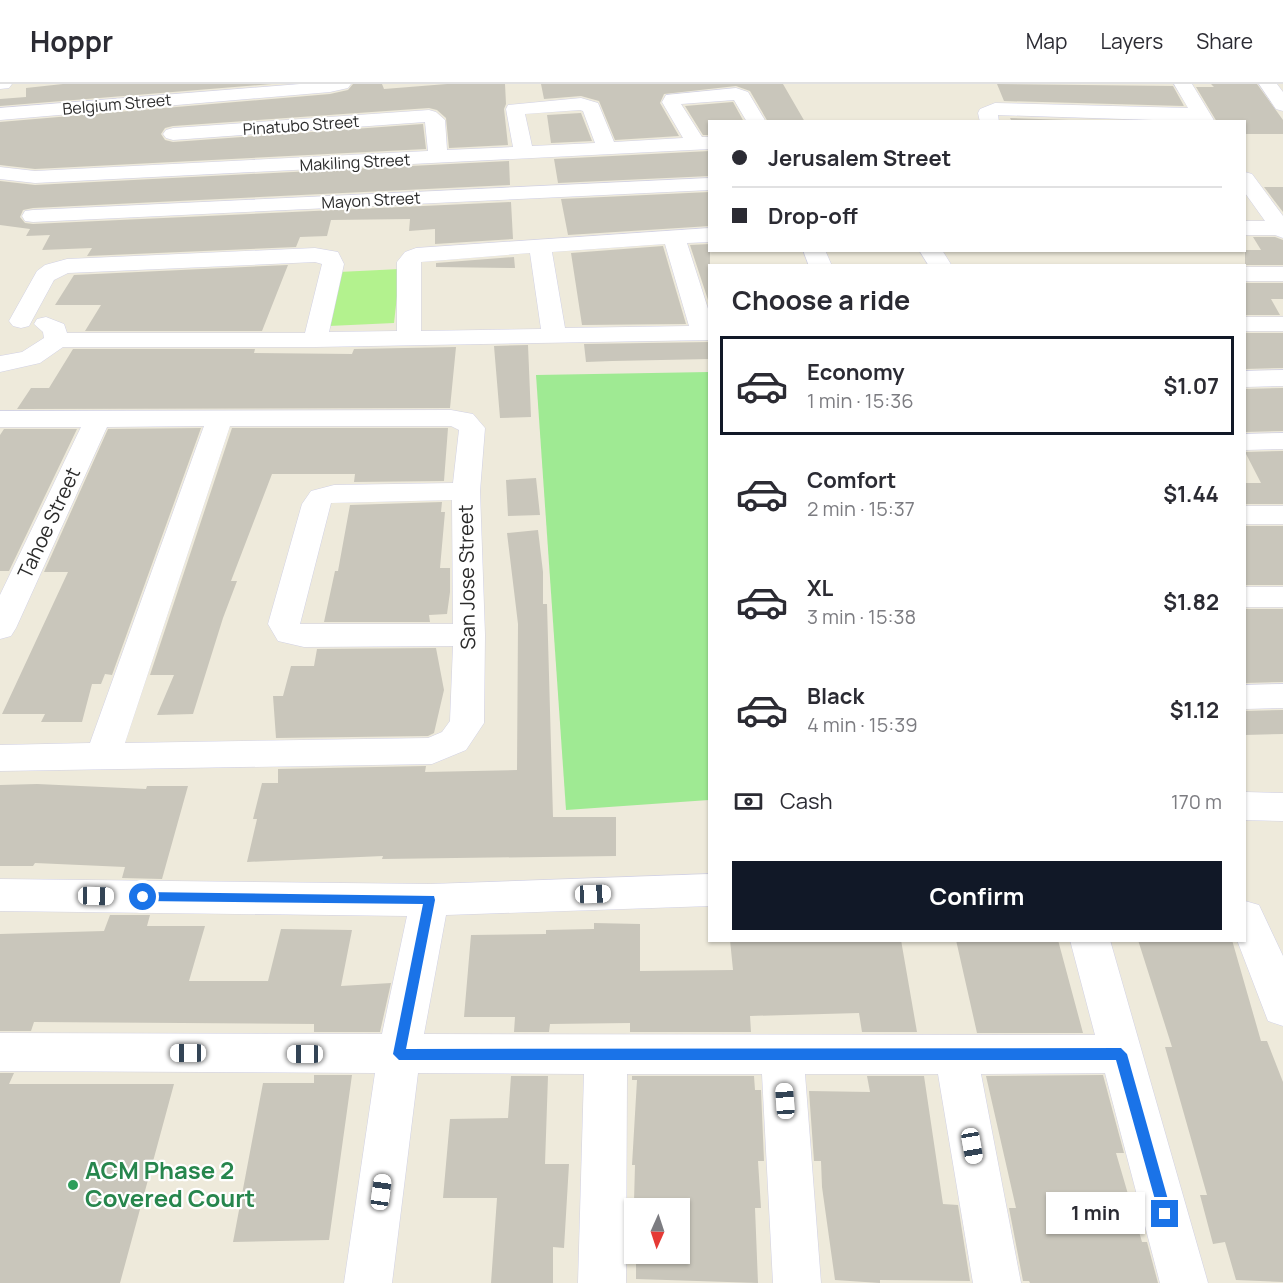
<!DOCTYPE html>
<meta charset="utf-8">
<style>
body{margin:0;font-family:Manrope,sans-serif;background:#f7f7f7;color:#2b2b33;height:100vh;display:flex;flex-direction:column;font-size:22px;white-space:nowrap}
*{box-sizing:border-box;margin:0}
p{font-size:20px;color:#7c7c81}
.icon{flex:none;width:33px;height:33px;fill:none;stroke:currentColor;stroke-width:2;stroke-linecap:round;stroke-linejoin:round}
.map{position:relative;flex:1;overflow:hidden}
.panel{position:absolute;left:708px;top:180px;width:538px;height:678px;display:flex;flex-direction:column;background:#fff;border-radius:0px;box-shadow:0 2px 4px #0004}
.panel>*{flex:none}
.top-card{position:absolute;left:708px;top:36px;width:538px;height:132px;border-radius:0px;box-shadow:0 2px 4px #0004;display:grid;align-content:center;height:132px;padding:0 24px;background:#fff}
.needle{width:39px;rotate:183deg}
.fabs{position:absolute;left:624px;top:1114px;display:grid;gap:12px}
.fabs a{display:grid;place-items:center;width:66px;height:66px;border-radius:0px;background:#fff;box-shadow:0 2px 4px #0004;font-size:30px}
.end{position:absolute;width:27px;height:27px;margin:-14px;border:8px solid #1a73e8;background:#fff;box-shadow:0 0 0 3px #fff}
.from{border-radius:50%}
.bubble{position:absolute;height:42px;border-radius:0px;background:#fff;box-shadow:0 2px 4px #0004;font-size:20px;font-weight:700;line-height:42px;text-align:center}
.car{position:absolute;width:18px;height:36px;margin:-18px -9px;border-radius:8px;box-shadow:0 0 4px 2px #0007;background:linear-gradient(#fff 24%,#345 0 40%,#fff 0 76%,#345 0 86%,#fff 0)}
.top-card b{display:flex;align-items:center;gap:21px;height:57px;font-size:22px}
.top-card b+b{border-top:2px solid #e1e1e2}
.top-card i{width:15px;height:15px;background:#2b2b33}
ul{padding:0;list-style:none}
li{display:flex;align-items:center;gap:18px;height:99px;margin:0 12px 9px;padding:0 12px;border:3px solid transparent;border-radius:0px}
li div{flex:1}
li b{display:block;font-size:22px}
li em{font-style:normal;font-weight:700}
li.selected{border-color:#111827}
li>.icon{width:54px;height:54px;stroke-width:1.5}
h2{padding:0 24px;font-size:27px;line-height:72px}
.pay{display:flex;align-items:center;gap:15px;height:66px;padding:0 24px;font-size:22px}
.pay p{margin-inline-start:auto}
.action{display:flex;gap:12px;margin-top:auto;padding:12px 24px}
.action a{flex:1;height:69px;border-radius:0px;background:#111827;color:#fff;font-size:24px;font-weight:700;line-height:69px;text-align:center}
header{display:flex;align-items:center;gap:36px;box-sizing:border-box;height:84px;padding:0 30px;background:#fff;border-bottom:2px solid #e1e1e2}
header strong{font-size:28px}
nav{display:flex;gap:33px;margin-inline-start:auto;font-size:21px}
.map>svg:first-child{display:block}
.green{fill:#9fea93}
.pitch{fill:#b3f28e}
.building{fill:#c9c6bb}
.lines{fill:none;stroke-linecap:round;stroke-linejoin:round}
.minor-casing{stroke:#d1d1e5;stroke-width:1}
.minor{fill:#fff;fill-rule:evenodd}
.route{fill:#1a73e8}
.leisure-dot{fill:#2e9e5b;stroke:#fff;stroke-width:2}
.labels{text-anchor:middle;stroke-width:4.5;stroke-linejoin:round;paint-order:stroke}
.far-street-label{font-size:16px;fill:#2b2b2b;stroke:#fff}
.street-label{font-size:20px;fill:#2b2b2b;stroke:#fff}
.near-leisure-label{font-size:24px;font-weight:bold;fill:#27864d;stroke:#fff;text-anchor:start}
</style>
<header>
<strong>Hoppr</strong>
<nav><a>Map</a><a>Layers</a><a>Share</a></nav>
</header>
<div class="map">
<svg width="1283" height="1199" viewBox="0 0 1283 1199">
<rect width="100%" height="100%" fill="#eeeadb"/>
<path class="green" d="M709 288V716L566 726 536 291Z"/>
<path class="pitch" d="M400 185 394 239 329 242 339 188Z"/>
<path class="building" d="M63 0H272L0 22V15L26 13V4Z
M353 0H382L384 5 447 0H505L506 20 504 25 508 61 449 64 446 34 437 26 429 24 173 42 165 44 161 50 165 56 173 58 423 40 426 65 35 85 0 81V38L330 10 348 6Z
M541 0H783L805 38H768L750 7 736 2 664 10 660 19 679 52 615 56 599 17 581 12 544 15Z
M997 0 1173 2 1184 22 1004 17Z
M1211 0H1257L1283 36V50H1245V38H1217L1196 3H1214Z
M733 18 744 38H710V51H703L685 22Z
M581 29 592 57 551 59 547 31Z
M1010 34 1130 38H1012Z
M710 67V92L558 99 554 75Z
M509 77 510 101 33 124 23 126 20 133 25 139 33 140 511 118 513 155 435 160V145L409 147 410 135 331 136 327 152 300 153 296 163 87 172 92 164 42 166 50 151 26 152 30 145 0 141V97L35 101Z
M1264 103H1283V128Z
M710 108V142L568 151 561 115Z
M1253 153H1275L1283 156V181H1245V166H1261Z
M710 160V222L690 161Z
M663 162 686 240 582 241 571 169Z
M514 173 515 184 436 183V179Z
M288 181 262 247H85L101 221H55L74 191Z
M1245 199H1283V215H1271L1280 231H1245Z
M1245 249H1283V284L1245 285Z
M710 258V275L612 277 586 278 584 260Z
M528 261 531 333 500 334 494 262Z
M456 263 450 324 17 325 31 304H49L73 265H255L254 269 352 270 354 265Z
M1283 304V347L1245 348V305Z
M201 344 112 591 105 590 101 600H92L82 638H41L45 630H2L68 488H44L108 345Z
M232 344H448L444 397 354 398 355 390H272L231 497H237L223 534 193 630 157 631 174 591H150Z
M4 345H77L9 487H0V351Z
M1283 367V420H1245V399H1261L1245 368Z
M536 394 540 431 508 432 506 396Z
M442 418 441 428H445L440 484H450V508L447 530 429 531 430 538H324L335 487H338L350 421Z
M1245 442H1283V501H1245Z
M538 446 543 488V520H547L553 733H616V772L382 775 383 772 247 778 257 735H253L262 699H278V685L426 682 425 688 517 686 518 540 507 449Z
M1245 525H1283V598L1245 599Z
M436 564 444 606 434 649 428 652 276 654 273 612H283L291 582H314L317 565Z
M1283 626V650L1245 651V627Z
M37 700 146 705 147 702H188L162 795 122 794 125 783 35 779 33 782H0V701Z
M110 831H150L147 842H205L189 897H268L281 845 352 846 341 902 391 899 380 948H314V940L34 938 31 947H0V850L104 847Z
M594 839 640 840V887L733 886 730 856H901L917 948H862L859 929 750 932 751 948H630V939L550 940 549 948H514L515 933H464L471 851 546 850V846L594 845Z
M956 856H1058L1083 949H977Z
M1138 856H1232L1261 957H1267L1283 998V1198L1236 1196 1225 1158 1213 1160 1200 1111H1207L1165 963H1172Z
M0 989H14L9 1000H174L120 1199H0Z
M314 991H352L329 1156 233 1158 263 999H314Z
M1103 991 1124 1069H1116L1142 1158H1147L1158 1199H1030L1029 1197H1023L1009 1124H1016L986 992Z
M511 992H548L545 1080H569L564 1164 553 1163V1199H491L497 1114H443L450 1035 508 1034Z
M632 992H754L755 1006H761L764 1077H758L761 1124H755L758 1199 636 1195V1170H680V1125H634L633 1154 635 1081H632L637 996H632Z
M867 992H924L943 1120 958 1121 970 1197 880 1196V1199L835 1196 822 1103 821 1077H814L809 1007 870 1008Z"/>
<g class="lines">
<defs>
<path id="minor" d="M0 0H12L9 4 0 5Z
M300 0H351L348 4 330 8 0 36V24Z
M1174 0H1192L1215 38 998 31 999 38H980L978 29 980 25 995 19 1188 24Z
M1259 0H1277L1283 8V27L1276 25Z
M736 4 748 8 766 38H747L734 16 681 20 702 53H710V65L35 99 0 95V83L35 87 428 67 425 38 173 56 166 54 163 50 166 46 173 44 429 26 436 28 445 36 447 66 513 63 506 25 508 21 581 14 598 19 614 58 683 54 662 18 666 11ZM580 26 583 27 595 59 532 62 525 30Z
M1245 88 1252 90 1283 132V154L1275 151H1245V137H1265L1245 109Z
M710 94V106L33 138 25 137 22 132 25 127 33 126Z
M710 144V158L687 159 710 231V256L315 263H63L40 279 0 288V272L22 268 44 254 43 248 34 240 37 235 46 233 64 240 67 249H305L322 180 315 178 68 189 54 196 29 242 21 244 13 242 9 237 37 187 45 181 67 175 315 164 338 168 344 180 329 248 397 247V178L405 168 416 164ZM665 160 689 242 565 244 552 168ZM530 169 541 245 421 247V178Z
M803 166H825L832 182H809Z
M919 166H942L952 182H929Z
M1245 183H1283V197H1245Z
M1245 233H1283V247H1245Z
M1283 286V302L1245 303V287Z
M451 326 473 330 485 344 480 407 485 551 484 639 466 666 432 680 0 687V661L90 659 204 342 107 343 16 544 11 552 0 555V511L81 343H0V327ZM230 342H451L459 346 453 399 334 401 311 407 302 420 268 540 278 557 304 563 453 562 450 637 442 648 428 654 125 659ZM452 416 453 540H300L331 419Z
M1283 349V365L1245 366V350Z
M1245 422H1283V440H1245Z
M1245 503H1283V523H1245Z
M1283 600V624L1245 625V601Z
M1245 708 1283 709V737L1245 736Z
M710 790V822L446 831 424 950 1095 951 1070 856H1110L1208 1199H1160L1105 989 981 990 1021 1199H973L938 990H805L821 1199H773L762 990H627L626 1199H578L584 990 418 989 392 1199H344L375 989 0 987V949L382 950 407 832 0 827V795L430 800Z
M1245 817 1259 821 1283 872V942L1268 937 1237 856H1245Z"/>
</defs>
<use href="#minor" class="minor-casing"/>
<use href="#minor" class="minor"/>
</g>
<path class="route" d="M143 808 434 812 435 816 406 965 1121 964 1127 970 1172 1130 1170 1135 1165 1137 1161 1135 1159 1130 1116 976H399L393 970 423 820 143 817 138 813Z"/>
<circle class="leisure-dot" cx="73" cy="1101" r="6"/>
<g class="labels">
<g class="far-street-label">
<text transform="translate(117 20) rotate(-5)" y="6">Belgium Street</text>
<text transform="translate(301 41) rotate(-4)" y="6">Pinatubo Street</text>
<text transform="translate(355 78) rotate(-3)" y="6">Makiling Street</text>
<text transform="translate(371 116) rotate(-3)" y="6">Mayon Street</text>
</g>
<g class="street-label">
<text transform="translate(49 439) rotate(-65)" y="7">Tahoe Street</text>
<text transform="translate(467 493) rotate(-91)" y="7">San Jose Street</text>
</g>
<g class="near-leisure-label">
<text x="85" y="1095">ACM Phase 2<tspan x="85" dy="28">Covered Court</tspan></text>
</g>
</g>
</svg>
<div class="fabs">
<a><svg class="needle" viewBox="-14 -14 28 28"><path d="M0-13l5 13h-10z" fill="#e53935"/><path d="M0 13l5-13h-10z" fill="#7c7c81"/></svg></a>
</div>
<i class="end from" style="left:143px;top:813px"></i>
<i class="end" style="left:1165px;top:1130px"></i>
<div class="bubble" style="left:1046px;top:1108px;width:99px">1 min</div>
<i class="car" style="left:593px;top:810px;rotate:88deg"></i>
<i class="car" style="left:96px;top:812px;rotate:91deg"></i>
<i class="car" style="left:188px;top:969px;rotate:270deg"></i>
<i class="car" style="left:305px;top:970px;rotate:270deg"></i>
<i class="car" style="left:785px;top:1017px;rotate:356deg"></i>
<i class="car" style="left:972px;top:1062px;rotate:170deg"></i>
<i class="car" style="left:381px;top:1108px;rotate:8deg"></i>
<div class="top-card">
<b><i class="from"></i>Jerusalem Street</b>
<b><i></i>Drop-off</b>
</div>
<section class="panel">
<h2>Choose a ride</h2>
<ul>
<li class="selected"><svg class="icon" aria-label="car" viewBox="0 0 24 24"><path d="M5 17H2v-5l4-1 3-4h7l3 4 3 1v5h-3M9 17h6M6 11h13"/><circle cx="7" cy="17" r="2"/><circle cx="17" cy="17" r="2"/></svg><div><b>Economy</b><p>1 min · 15:36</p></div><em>$1.07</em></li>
<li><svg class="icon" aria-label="car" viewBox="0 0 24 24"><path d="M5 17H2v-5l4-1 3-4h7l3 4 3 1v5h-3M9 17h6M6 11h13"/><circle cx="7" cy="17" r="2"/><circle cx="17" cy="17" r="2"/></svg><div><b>Comfort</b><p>2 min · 15:37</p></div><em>$1.44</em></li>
<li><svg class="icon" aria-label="car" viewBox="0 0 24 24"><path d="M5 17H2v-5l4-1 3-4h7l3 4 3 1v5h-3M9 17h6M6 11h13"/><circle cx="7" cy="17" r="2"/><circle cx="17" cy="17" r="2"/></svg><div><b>XL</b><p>3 min · 15:38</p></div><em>$1.82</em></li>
<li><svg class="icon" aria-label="car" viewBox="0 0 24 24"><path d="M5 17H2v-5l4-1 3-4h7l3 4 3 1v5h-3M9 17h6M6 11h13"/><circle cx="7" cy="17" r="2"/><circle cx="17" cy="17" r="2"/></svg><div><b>Black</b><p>4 min · 15:39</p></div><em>$1.12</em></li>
</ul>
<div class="pay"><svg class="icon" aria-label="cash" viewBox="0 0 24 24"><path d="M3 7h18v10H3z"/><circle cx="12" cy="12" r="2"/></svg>Cash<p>170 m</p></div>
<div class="action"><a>Confirm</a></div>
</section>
</div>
